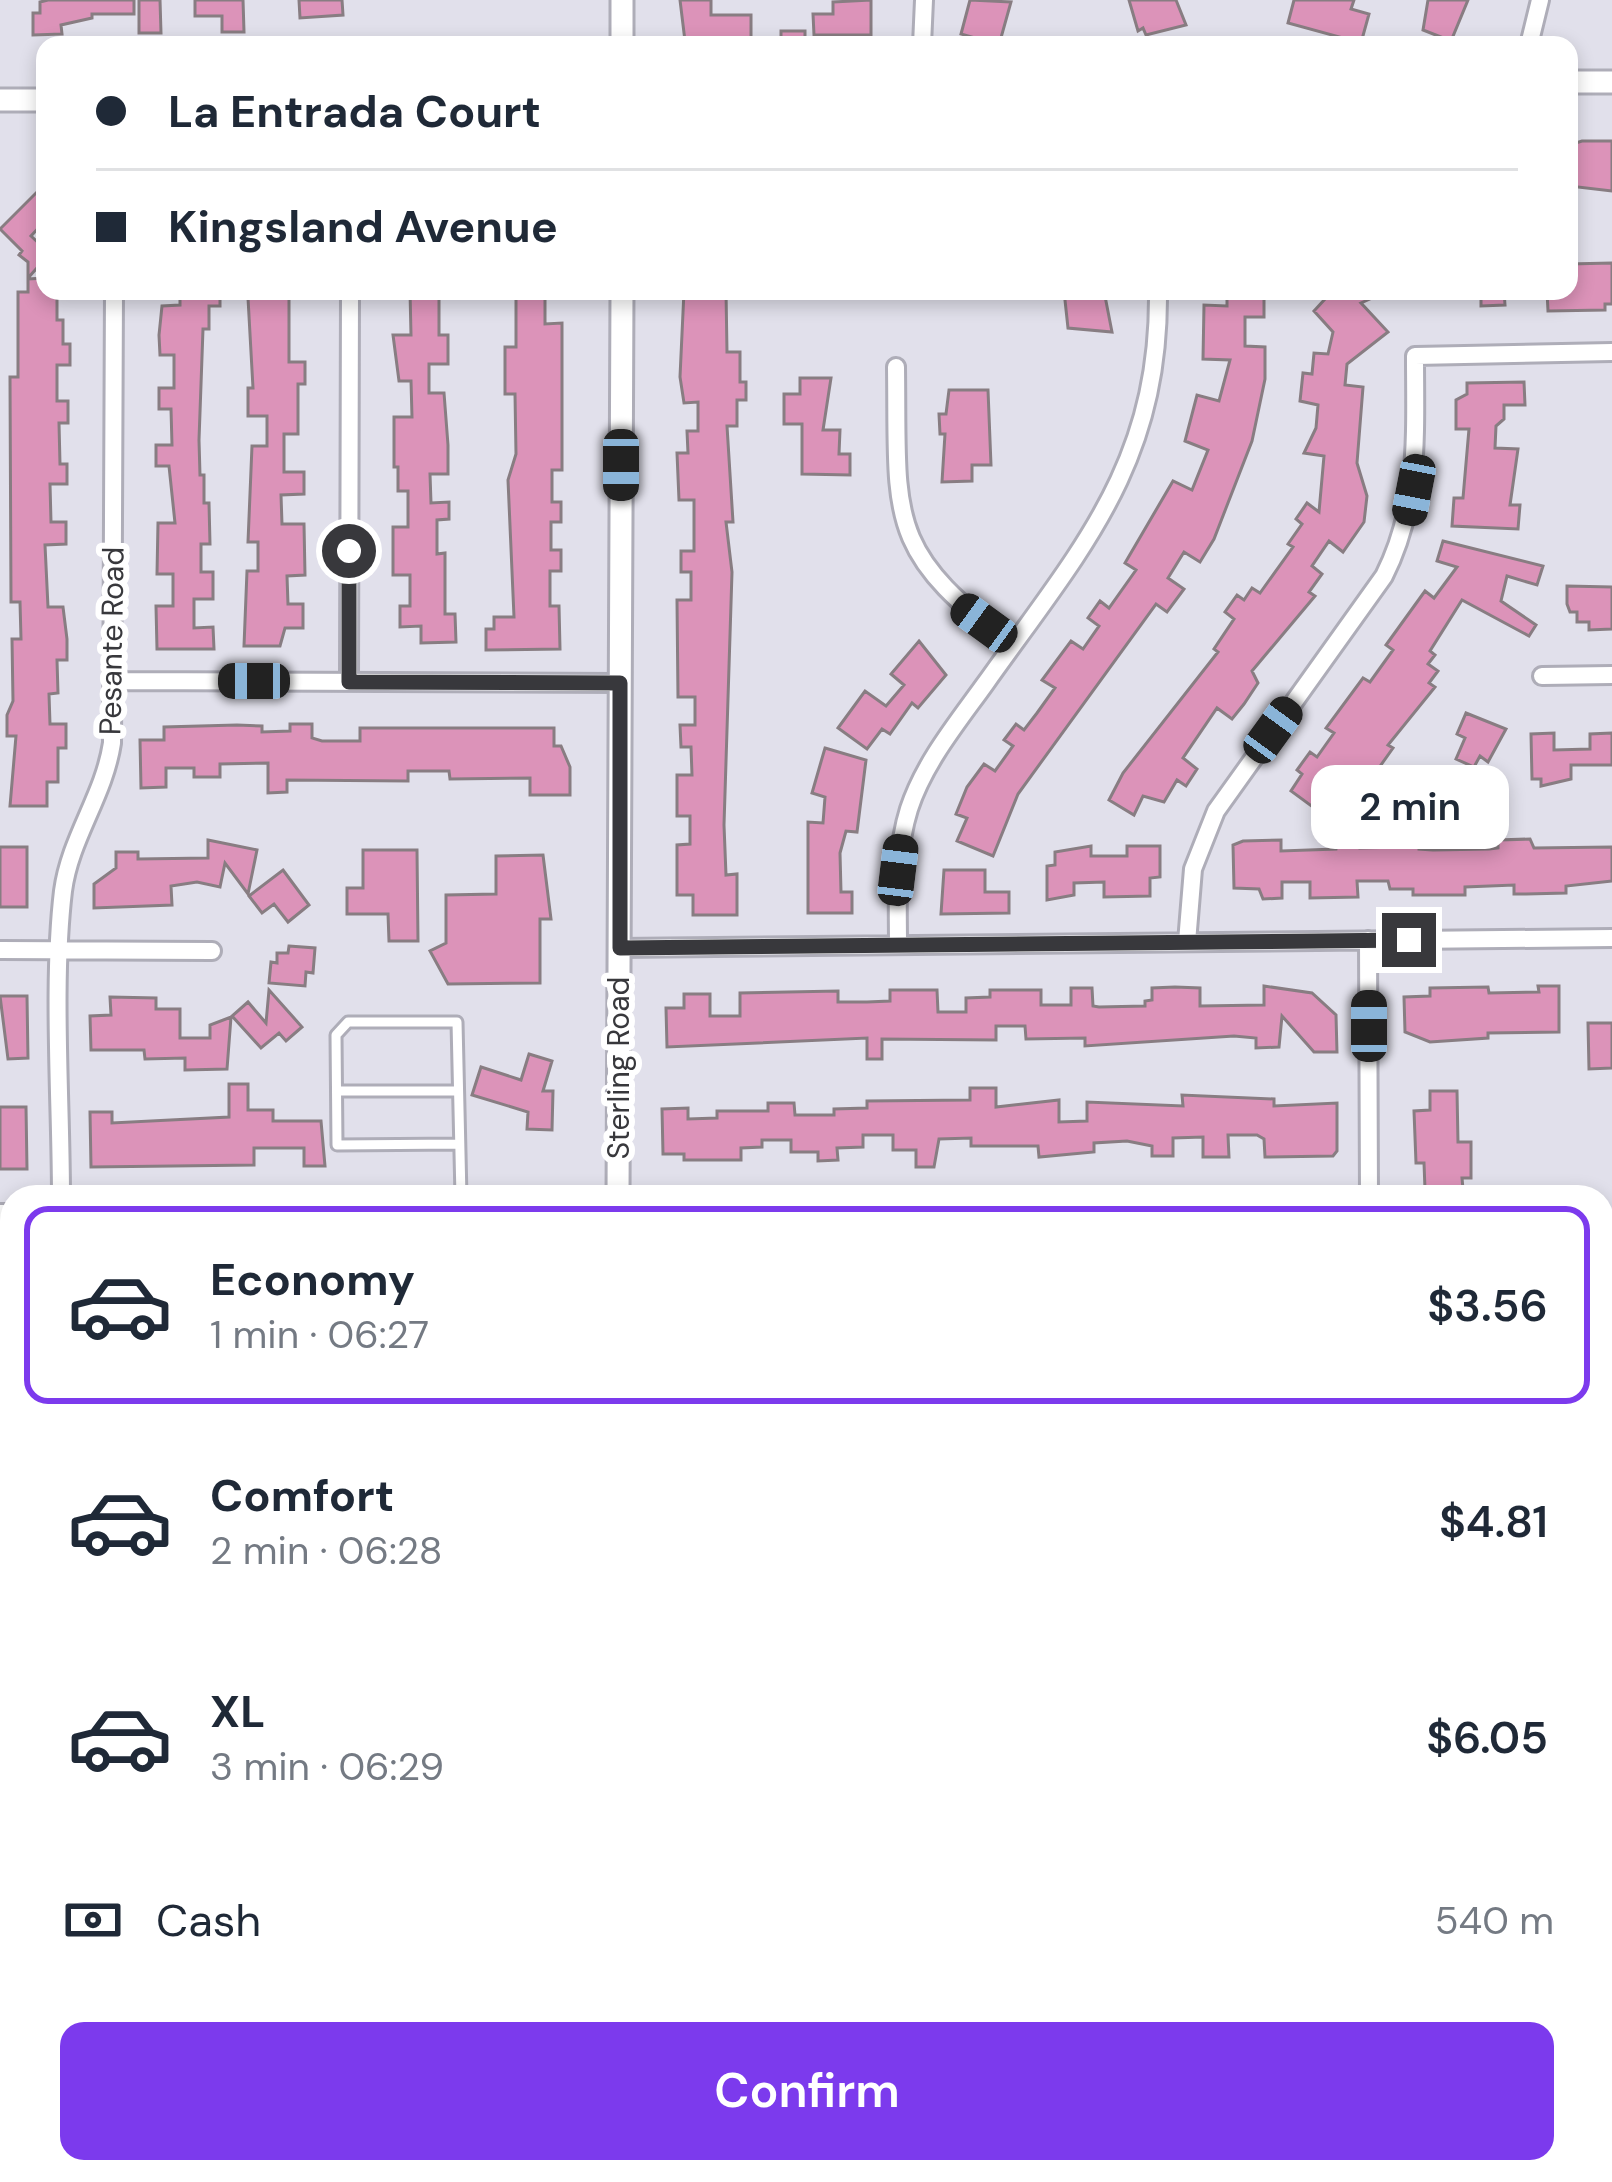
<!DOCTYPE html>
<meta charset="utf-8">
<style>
body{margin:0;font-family:"DM Sans",sans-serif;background:#f6f6f7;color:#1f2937;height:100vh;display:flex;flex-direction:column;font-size:45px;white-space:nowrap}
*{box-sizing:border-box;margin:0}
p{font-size:39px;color:#747a83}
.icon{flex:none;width:66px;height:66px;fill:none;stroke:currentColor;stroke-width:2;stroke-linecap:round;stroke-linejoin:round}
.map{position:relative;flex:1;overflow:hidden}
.side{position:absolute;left:0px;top:1185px;width:1614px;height:999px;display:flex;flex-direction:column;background:#fff;border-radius:36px 36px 0 0;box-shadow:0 6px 18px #0003}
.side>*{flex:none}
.guide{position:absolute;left:36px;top:36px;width:1542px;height:264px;border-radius:24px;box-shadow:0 6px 18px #0003;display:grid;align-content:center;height:264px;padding:0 60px;background:#fff}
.end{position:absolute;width:54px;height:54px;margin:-27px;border:15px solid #38383c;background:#fff;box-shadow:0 0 0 6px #fff}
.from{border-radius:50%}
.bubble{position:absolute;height:84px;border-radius:24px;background:#fff;box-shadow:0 6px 18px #0003;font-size:39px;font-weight:600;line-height:84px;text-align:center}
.car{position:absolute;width:36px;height:72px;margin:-36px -18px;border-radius:15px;box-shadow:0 0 9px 3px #0007;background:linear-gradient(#222 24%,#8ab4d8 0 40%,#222 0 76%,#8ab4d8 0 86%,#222 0)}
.guide b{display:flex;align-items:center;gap:42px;height:114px;font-size:45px}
.guide b+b{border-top:3px solid #e0e1e3}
.guide i{width:30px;height:30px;background:#1f2937}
ul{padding:21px 0 0;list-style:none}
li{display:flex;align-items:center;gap:36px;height:198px;margin:0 24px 18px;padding:0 36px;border:6px solid transparent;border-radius:24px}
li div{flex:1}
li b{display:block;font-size:45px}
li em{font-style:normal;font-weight:600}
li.current{border-color:#7c3aed}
li>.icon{width:108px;height:108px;stroke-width:1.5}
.pay{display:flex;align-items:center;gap:30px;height:132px;padding:0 60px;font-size:45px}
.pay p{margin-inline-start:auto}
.primary-button{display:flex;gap:24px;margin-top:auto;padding:24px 60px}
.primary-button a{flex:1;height:138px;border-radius:24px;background:#7c3aed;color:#fff;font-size:48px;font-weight:600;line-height:138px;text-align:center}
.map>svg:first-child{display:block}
.built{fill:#d4d3e4}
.building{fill:#dc93b9;stroke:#887d82;stroke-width:3}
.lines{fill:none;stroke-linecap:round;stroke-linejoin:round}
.service-casing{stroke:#aeadb8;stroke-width:15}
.minor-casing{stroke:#aeadb8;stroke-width:22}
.tertiary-casing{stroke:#aeadb8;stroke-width:27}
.service{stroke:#fff;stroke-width:9}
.minor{stroke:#fff;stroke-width:16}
.tertiary{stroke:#fff;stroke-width:21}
.route{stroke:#38383c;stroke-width:15}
.labels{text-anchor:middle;stroke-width:12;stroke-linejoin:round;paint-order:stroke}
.street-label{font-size:30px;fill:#38383c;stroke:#fff}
</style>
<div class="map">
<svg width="1612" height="2182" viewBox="0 0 1612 2182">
<rect width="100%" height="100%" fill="#e1e0eb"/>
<path class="built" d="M1602 2021H1612V2182H1392V2172H1602Z
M12 2091V2172H31V2182H0V2092Z
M82 2172H574V2182H82Z
M640 2172H1349V2182H640Z"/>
<path class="building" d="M48 0H134V14H92V18L61 25 62 34 33 35V13H40V2Z
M139 0H160L161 33H139Z
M195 0H243L244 32H222V16H195Z
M299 0H342L343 15 300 18Z
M680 0H711V15H751V44L685 41Z
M871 0V35H814L813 14H833V2Z
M970 0 1011 2 999 45 961 34Z
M1129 0H1176L1186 25 1146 35 1143 28 1138 31Z
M1294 0H1354L1351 9 1369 14 1361 43 1288 23Z
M1428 0H1468L1451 41 1423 30Z
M781 31H805V45H781Z
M1582 141H1612V191L1569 186V145Z
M45 184V221L31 236 45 249V259L28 278V262L19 255 22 251 0 229Z
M1612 263V304H1605V310L1548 311 1547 291H1569V264Z
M45 278V291H57V320H63V344H70V365H57V401H68V423H59L60 464H67V484H50L51 522H66V544L45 545 48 607H63L67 639V660H57L58 693 49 694 50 724H66V748H58V782H47V806H10L16 736H7V715L13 701 12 639H21L20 602H11L10 377H18V292H28V279Z
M180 291H220V306H209V329H203L199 440 200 475H204V503H209L210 544H201V572H213V599H194V628L213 627 214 649H157L156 606H173V574H157L158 523H175L169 466H156V445H172L171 409H159V388H174V355H160L159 335 162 306 180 305Z
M261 291H289V362H305V384H298V434H284V472H304V494L281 495 282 524H304L305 575 287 576 288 604H303V628H285L280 646H244L247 571H258V542H248L252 446H267V416H248V388H253L248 298H261Z
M410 291H439V335H448V364H429V393H444L448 445V474H430L431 503 449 502V519L437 520V554L445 553V614H455L456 642 421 643V626L400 627V606H410V575H393V527H408V491H398V467H394V417H412L411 381H399L393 335H411Z
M516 291H545V324L562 323V470H552V502H561V522H551V550H561V571H550V606H559L560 649 486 650V629H494V617H514L508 480 516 454 515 394H505V347H516Z
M684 291H726L727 352H740V382H746V400H737V426H727L733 522H726L732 572 724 825 726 875 737 874V915H693V895H677V845L690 844V816H677V775H692L691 747H681L680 725H695V697H678L677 600H691V572H681V551H694V500H679L677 453H688L687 431H698V402L684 403 680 377Z
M1064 291H1104L1112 332 1068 328Z
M1227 291H1264V317H1245V346L1265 347V379L1252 441 1214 539 1200 562 1184 552 1168 578 1184 589 1167 612 1156 604 1018 794 993 856 957 841 967 818 956 814 967 787 984 764 995 771 1013 746 1004 740 1016 724 1024 730 1037 713 1055 688 1042 680 1071 641 1083 649 1099 626 1088 618 1100 601 1109 608 1136 570 1125 563 1173 481 1192 490 1208 450 1185 441 1197 395 1219 401 1230 360 1203 359 1204 305 1227 306Z
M1317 291H1388L1361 303 1388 332 1347 364 1345 385 1363 387 1357 463 1367 496 1364 522 1343 552 1329 541 1312 566 1322 574 1309 592 1315 596 1252 671 1258 683 1244 704 1232 719 1217 708 1183 758 1197 769 1186 786 1177 780 1164 802 1143 796 1134 815 1109 800 1123 773 1218 652 1214 649 1234 619 1225 612 1237 595 1244 600 1252 588 1260 593 1293 547 1288 544 1302 524 1296 519 1307 503 1319 512 1324 456 1304 453 1316 428 1318 405 1300 401 1303 373 1312 374 1314 353 1328 354 1333 332 1314 311 1325 299Z
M1481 291H1504L1505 305 1481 306Z
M800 378H831L823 430H840L839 454H850V475L802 474V424H784V394H800Z
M1524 382 1525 405H1504V419L1496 426 1495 448 1518 449 1510 505H1520L1518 529 1452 526 1454 498H1463L1469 429H1456V400L1467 394V383Z
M949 390H988L991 465H972V481L942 482 945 434H940L939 414H946Z
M1443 541 1543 566 1537 585 1507 576 1501 601 1536 625 1529 636 1462 600 1430 651 1435 655 1428 664 1438 671 1429 683 1435 687 1388 745 1393 748 1366 786 1348 805 1343 801 1338 807 1327 805 1321 813 1291 791 1302 774 1297 770 1310 752 1317 757 1334 733 1326 728 1363 678 1370 682 1393 650 1386 645 1425 591 1434 598 1457 567 1437 561Z
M1567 586 1612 587V629L1589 630V622H1577V612H1570L1567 604Z
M919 641 946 675 918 708 912 703 890 734 882 729 867 749 838 728 865 691 886 706 904 685 891 674Z
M1466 713 1506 729 1488 762 1480 756 1474 767 1456 759 1465 738 1457 734Z
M290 724H312V738L322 741H360V728H554V746H561L570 767V795H530V778L450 779 449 771H408V781L287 780V792L268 793V763L220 764V777H194V768H166V787L141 788 140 740H164V727L237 725 262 726V732L290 731Z
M1554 733V750L1590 749V734L1612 733V765H1571V779L1541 786V779H1532L1531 734Z
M825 748 866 760 857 832 846 831 840 853 841 892H852V913H808V822L823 823 825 797 812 793Z
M1400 837H1419V849L1433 850 1489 849 1498 848V840L1530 839 1534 848 1612 847V881L1566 886V893L1526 894H1514V885L1465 887V895H1413V889H1390L1388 881H1357L1358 897 1310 898V882H1282V898L1263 899 1259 889 1234 888 1233 845 1243 841 1281 840V851L1336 849 1338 838H1360V848L1400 847Z
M208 840 257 850 248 894 225 863 220 887 197 882 171 886 172 905 94 908V884L116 868V852H138V859L208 858Z
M1091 846V856H1127V846H1160V877L1150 878V896L1104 897V882L1074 883V895L1047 900V866L1055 865V852Z
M0 847H27V907H0Z
M363 850H417L418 941H389L388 914H347V888H363Z
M543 855 551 919H540V983L448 984 430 951 446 943V895L496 894V856Z
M283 870 309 905 288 922 274 904 262 913 249 896Z
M944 870H985V892H1009V913L941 914Z
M289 946 315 948 313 973 306 972 305 986 269 983 271 962 277 963V953H288Z
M1264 986 1312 993 1336 1015 1337 1052H1314L1282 1016 1279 1047 1256 1048V1038L1234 1036 1085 1046V1038L1026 1039 1025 1026H996V1040L882 1039V1059H867V1038L667 1047 666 1008H684V994H710V1016H740V993L838 991V1002H867L890 1001V990H937L938 1012H966V998L990 997V990H1041V1005H1071V988H1092L1093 1006 1099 1007 1145 1006V1001L1152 1000V988L1175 987 1200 988V1006L1264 1005Z
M1538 986H1559V1032L1488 1033V1038L1430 1042 1405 1032 1404 997 1430 996V988L1488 987 1489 993 1539 992Z
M269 990 302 1027 286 1041 279 1033 261 1048 232 1016 248 1002 266 1023Z
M0 996H27L28 1058 8 1059Z
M110 997 156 998V1009H180V1038H210V1025L231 1017 227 1069 185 1070V1058L145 1059 144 1050H91L90 1016 111 1015Z
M1588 1023H1612V1068L1589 1069Z
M529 1054 552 1061 543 1091H553L552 1130 527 1129 528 1112 472 1095 481 1067 521 1080Z
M229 1084H248V1110H273V1121H321L325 1166H304V1148H254V1165L91 1167 90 1112H112V1123L229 1117Z
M970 1088H996V1107L1059 1100V1122L1087 1121V1102L1183 1106 1182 1095 1274 1099V1106L1337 1103V1151L1333 1156 1265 1157 1264 1139 1257 1135H1228L1229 1157H1203V1137L1173 1138V1156H1152V1146L1127 1141 1094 1143V1152L1039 1157 1038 1146H971V1138L939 1139 934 1167H916V1150H893V1135H863V1147L837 1148 838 1160 818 1161V1152H791V1140H762V1147L741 1148V1160H684V1154H663L662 1109 688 1108V1119L717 1118V1111H768V1103H794L795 1115H834V1109L867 1108V1101L970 1100Z
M1430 1091H1457L1458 1142H1471V1178H1462L1463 1189H1425L1424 1163H1416L1414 1111 1430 1110Z
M0 1107H26L27 1169H0Z"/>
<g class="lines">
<defs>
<path id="service" d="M337 1091H458
M459 1144 337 1145 336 1035 348 1022H457L461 1197
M1602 2158H1612
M128 2172V2182
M1020 2172 1021 2182
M1258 2172V2182
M1306 2172V2182
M1584 2172V2182
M287 2182V2172"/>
<path id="minor" d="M922 45 924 0
M1529 45 1540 0
M896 367C898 516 884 551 1013 644
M1542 676 1612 675
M113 681 620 683
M349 682 350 291
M1368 940 1369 1197
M1187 942 1193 869 1216 811 1384 576C1420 505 1415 434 1415 356L1612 352
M898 945C898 899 895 854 909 809 924 763 957 723 985 684 1080 550 1160 465 1158 291
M619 948 1612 938
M0 950 212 951
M61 1197C61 1102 52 983 63 891 70 838 104 796 112 743L114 291
M0 1213H12
M1602 1418H1612
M1602 1753H1612
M0 1769H12
M57 2182V2172
M1363 2182V2172"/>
<path id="tertiary" d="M622 0V45
M1569 82H1612
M0 100H45
M618 1197 622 291
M612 2182V2172"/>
</defs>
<use href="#service" class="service-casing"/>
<use href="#minor" class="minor-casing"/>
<use href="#tertiary" class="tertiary-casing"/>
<use href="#service" class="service"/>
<use href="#minor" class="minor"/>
<use href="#tertiary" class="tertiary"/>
</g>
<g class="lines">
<path class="route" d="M349 551V682L620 683V948L1409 940"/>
</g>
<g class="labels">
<g class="street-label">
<text transform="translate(112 641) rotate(-89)" y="10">Pesante Road</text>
<text transform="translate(619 1068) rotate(-90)" y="10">Sterling Road</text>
</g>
</g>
</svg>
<i class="end from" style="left:349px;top:551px"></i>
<i class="end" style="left:1409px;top:940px"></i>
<div class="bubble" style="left:1311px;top:765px;width:198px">2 min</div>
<i class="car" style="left:621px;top:465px;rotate:180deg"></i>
<i class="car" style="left:1414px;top:490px;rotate:191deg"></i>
<i class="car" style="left:984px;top:623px;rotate:306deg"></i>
<i class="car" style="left:254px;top:681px;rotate:270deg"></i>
<i class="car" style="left:1273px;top:730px;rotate:36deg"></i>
<i class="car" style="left:898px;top:870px;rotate:7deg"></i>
<i class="car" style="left:1369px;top:1026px;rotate:0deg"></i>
<div class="guide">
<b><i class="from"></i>La Entrada Court</b>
<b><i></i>Kingsland Avenue</b>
</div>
<section class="side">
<ul>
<li class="current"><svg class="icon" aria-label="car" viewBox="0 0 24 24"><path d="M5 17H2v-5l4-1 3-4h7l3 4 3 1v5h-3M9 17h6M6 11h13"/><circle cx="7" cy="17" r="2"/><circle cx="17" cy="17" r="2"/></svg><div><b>Economy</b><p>1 min · 06:27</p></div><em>$3.56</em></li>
<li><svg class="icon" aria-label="car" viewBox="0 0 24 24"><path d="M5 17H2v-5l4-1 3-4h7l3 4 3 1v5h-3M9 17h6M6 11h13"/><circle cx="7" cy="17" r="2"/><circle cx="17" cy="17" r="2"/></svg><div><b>Comfort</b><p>2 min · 06:28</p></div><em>$4.81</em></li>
<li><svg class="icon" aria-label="car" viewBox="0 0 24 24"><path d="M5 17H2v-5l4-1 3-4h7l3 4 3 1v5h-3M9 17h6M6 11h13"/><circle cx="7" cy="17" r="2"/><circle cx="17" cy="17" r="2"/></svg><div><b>XL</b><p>3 min · 06:29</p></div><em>$6.05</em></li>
</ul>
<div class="pay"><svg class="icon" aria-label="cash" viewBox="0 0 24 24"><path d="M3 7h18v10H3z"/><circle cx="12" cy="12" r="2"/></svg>Cash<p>540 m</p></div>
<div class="primary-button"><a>Confirm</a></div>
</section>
</div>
